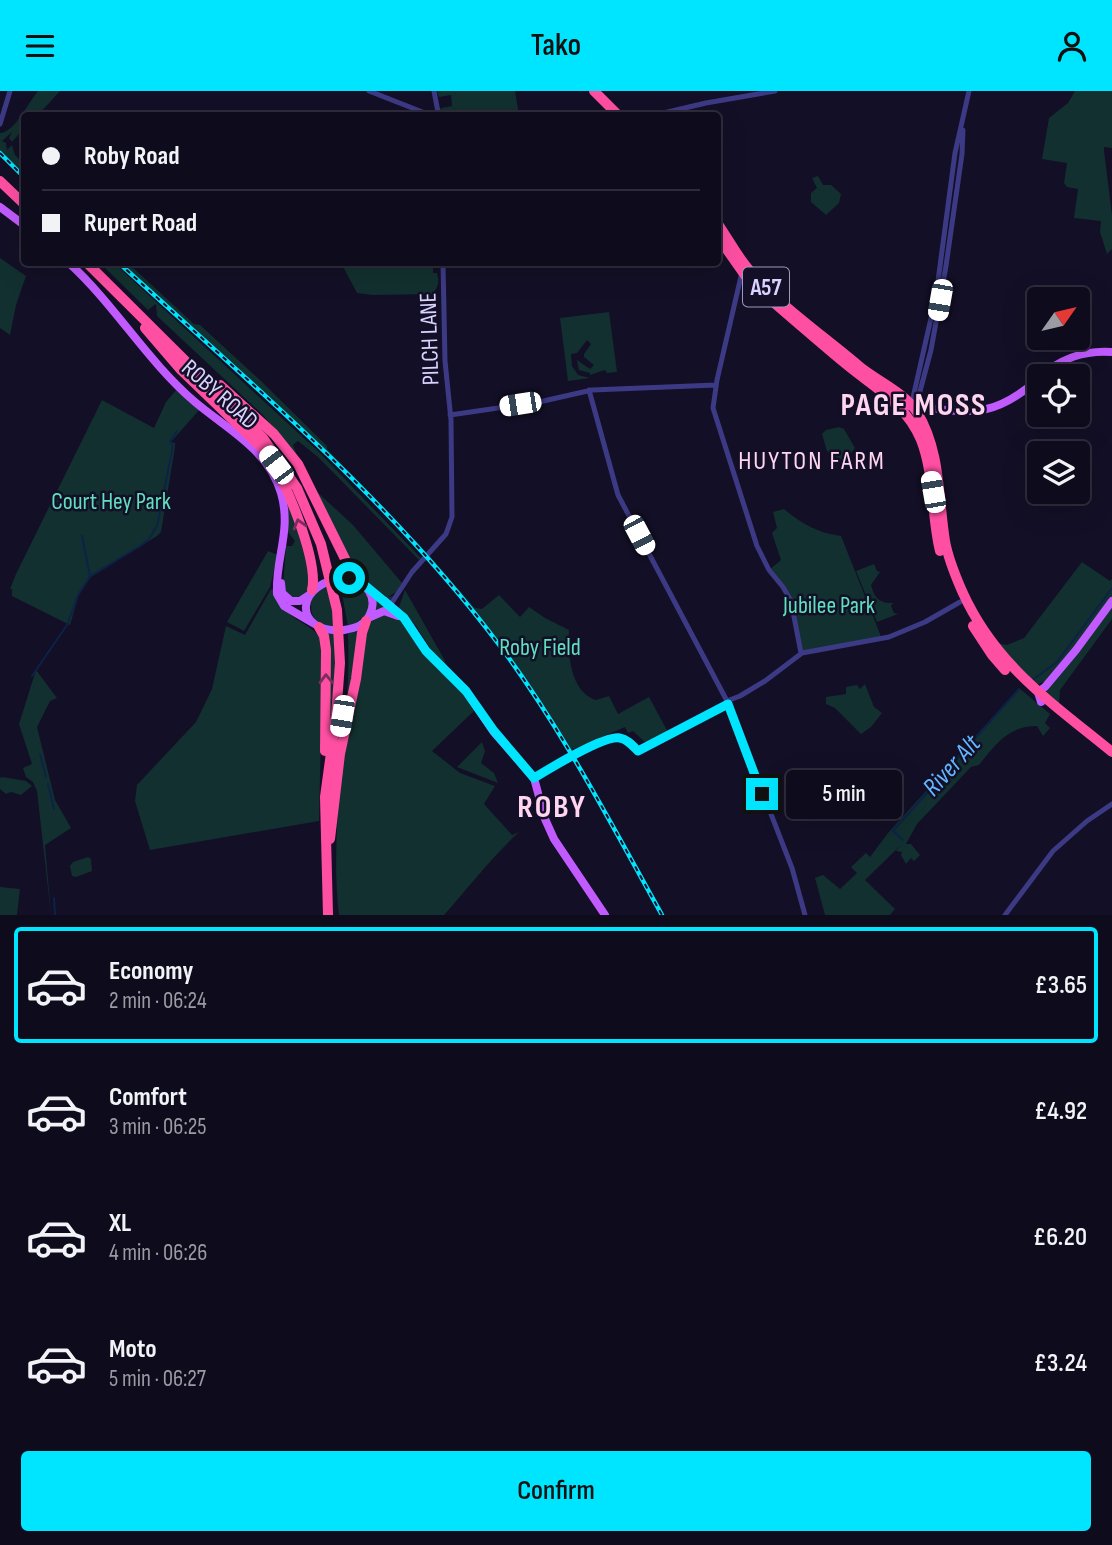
<!DOCTYPE html>
<meta charset="utf-8">
<style>
body{margin:0;font-family:"Sofia Sans Condensed",sans-serif;background:#1c1929;color:#f1f3f6;height:100vh;display:flex;flex-direction:column;font-size:26px;white-space:nowrap}
*{box-sizing:border-box;margin:0}
p{font-size:23px;color:#9b9ba3}
.icon{flex:none;width:38px;height:38px;fill:none;stroke:currentColor;stroke-width:2;stroke-linecap:round;stroke-linejoin:round}
.map{position:relative;height:824px;overflow:hidden}
.drawer{display:flex;flex-direction:column;background:#0e0b1c;flex:1}
.drawer>*{flex:none}
.banner{position:absolute;left:21px;top:21px;width:700px;height:154px;border-radius:7px;box-shadow:0 7px 28px #0002,0 0 0 2px #2e2b3b;display:grid;align-content:center;height:154px;padding:0 21px;background:#0e0b1c}
.needle{width:46px;rotate:56deg}
.controls{position:absolute;left:1027px;top:196px;display:grid;gap:14px}
.controls a{display:grid;place-items:center;width:63px;height:63px;border-radius:7px;background:#0e0b1c;box-shadow:0 7px 28px #0002,0 0 0 2px #2e2b3b;font-size:35px}
.end{position:absolute;width:32px;height:32px;margin:-16px;border:9px solid #00e5ff;background:#111;box-shadow:0 0 0 4px #111}
.from{border-radius:50%}
.bubble{position:absolute;height:49px;border-radius:7px;background:#0e0b1c;box-shadow:0 7px 28px #0002,0 0 0 2px #2e2b3b;font-size:23px;font-weight:600;line-height:49px;text-align:center}
.car{position:absolute;width:21px;height:42px;margin:-21px -10px;border-radius:9px;box-shadow:0 0 5px 2px #0007;background:linear-gradient(#fff 24%,#345 0 40%,#fff 0 76%,#345 0 86%,#fff 0)}
.banner b{display:flex;align-items:center;gap:24px;height:66px;font-size:26px}
.banner b+b{border-top:2px solid #2e2b3b}
.banner i{width:18px;height:18px;background:#f1f3f6}
ul{padding:12px 0 0;list-style:none}
li{display:flex;align-items:center;gap:21px;height:116px;margin:0 14px 10px;padding:0 7px;border:4px solid transparent;border-radius:7px}
li div{flex:1}
li b{display:block;font-size:26px}
li em{font-style:normal;font-weight:600}
li.selected{border-color:#00e5ff}
li>.icon{width:63px;height:63px;stroke-width:1.5}
.button{display:flex;gap:14px;margin-top:auto;padding:14px 21px}
.button a{flex:1;height:80px;border-radius:7px;background:#00e5ff;color:#111;font-size:28px;font-weight:600;line-height:80px;text-align:center}
header{display:flex;justify-content:space-between;align-items:center;height:91px;padding:0 21px;background:#00e5ff;color:#111;font-size:32px;font-weight:600}
.map>svg:first-child{display:block}
.green{fill:#12302f}
.lines{fill:none;stroke-linecap:round;stroke-linejoin:round}
.stream{stroke:#0c2248;stroke-width:2}
.minor{stroke:#3d3a85;stroke-width:5}
.major{stroke:#c25bff;stroke-width:8}
.highway{stroke:#ff4fa3;stroke-width:10}
.rail-casing{stroke:#00e5ff;stroke-width:4.5}
.rail{stroke:#130f26;stroke-width:2;stroke-dasharray:5;stroke-linecap:butt}
.oneway{stroke:#7d2c5e}
.route{stroke:#00e5ff;stroke-width:9}
.labels{text-anchor:middle;stroke-width:5;stroke-linejoin:round;paint-order:stroke}
.shield{fill:#130f26;stroke:#9e99be;stroke-width:2}
.shield-label{font-size:23px;font-weight:bold;fill:#d9d4ff}
.street-label{font-size:24px;fill:#d9d4ff;stroke:#130f26}
.park-label{font-size:24px;fill:#5fe0c0;stroke:#130f26}
.neighbourhood-label{font-size:26px;letter-spacing:2px;fill:#ffd6f0;stroke:#130f26}
.water-label{font-size:26px;font-style:italic;fill:#62b6ff;stroke:#130f26}
.district-label{font-size:32px;font-weight:bold;letter-spacing:2px;fill:#ffd6f0;stroke:#130f26}
</style>
<header><svg class="icon" aria-label="menu" viewBox="0 0 24 24"><path d="M4 6h16M4 12h16M4 18h16"/></svg>Tako<svg class="icon" aria-label="person" viewBox="0 0 24 24"><circle cx="12" cy="8" r="4"/><path d="M4 21q1-7 8-7t8 7"/></svg></header>
<div class="map">
<svg width="1112" height="824" viewBox="0 0 1112 824">
<rect width="100%" height="100%" fill="#130f26"/>
<path class="green" d="M38 0H60L38 24H24V37L12 51 9 47 12 41 2 50 6 52 7 59 12 54 15 64 24 73V82L0 59V42C15 41 28 12 38 0Z
M437 0H515L519 24H442L441 17 452 15 451 4 439 6Z
M1075 0H1112V57L1104 56V60L1112 124V158L1107 163 1100 141 1101 130 1074 127 1078 98 1067 96 1064 92 1067 72 1042 68 1049 27 1068 12Z
M818 85 823 94H831L841 103 839 112 826 124 811 111V102L817 97 812 87Z
M0 167 26 185 16 214 10 244 0 237Z
M100 172H114L320 362 421 467 419 469 318 366 298 350 293 354 297 364 296 363 263 324 157 225 156 213 148 219Z
M122 172H128L194 233 200 234 261 290 327 355V358L427 462 475 517 482 518 499 504 520 526 529 516 545 527 569 539C568 561 569 600 596 609L609 605 618 623 649 606 669 643 647 653 633 640 628 642 625 636 571 659C456 468 285 322 122 172Z
M341 172H433V182H437C440 194 437 195 433 203L373 204 357 202Z
M609 221 617 281 607 282 605 279 590 284V282L579 279 577 269 590 278 594 274 584 266V263L591 253 587 249 577 262 571 263 572 275 578 284 590 287 568 290 560 227Z
M177 298 200 318 171 351 175 352V356L161 441 157 445 91 486 79 503 70 534 12 505V498H10L16 483 102 309 154 337 166 311Z
M839 336 844 338 855 357 846 369 840 372 827 360 822 343 826 339Z
M316 400 353 434 402 492 396 501 388 506 394 505 391 509 373 500 360 489Z
M287 409 305 463 311 496 303 508 288 507 283 495 286 455H292L295 450 287 440 289 428Z
M784 418C802 433 818 442 841 445L882 548 801 562 791 510 769 479 781 469 772 442 777 437 773 421Z
M268 460 278 464 270 496 244 540 227 531Z
M1082 471 1110 490 1112 488V528L1060 599 1059 614 1047 604 1046 590 1036 594 996 552 1007 554 1024 547Z
M874 473 877 480 880 481 871 494C874 506 879 513 893 512L891 515 894 522 898 523 877 531 856 480Z
M348 490 365 497 371 516 363 530 348 536 340 491Z
M329 493 337 561 329 653 326 543H334C315 531 307 526 313 503Z
M271 498C278 502 279 510 284 517 295 532 316 534 323 553L319 730 150 759 135 710 137 694 196 631 212 598 226 535 245 544Z
M405 499 444 568 446 574 432 560 416 535 399 516Z
M373 503 400 528 425 565 450 585 476 618 432 660 460 682 495 695 484 713 512 744 519 741C491 767 469 796 444 824H339C328 729 352 636 348 542L364 535Z
M36 579 57 607 50 610 37 636 55 709 71 737 45 754 51 824 37 700 33 691 26 686 23 677 32 673 19 633Z
M865 593 874 616 882 622 871 636 861 643 835 617 826 613V606L846 603V596L857 594 860 598Z
M1019 597 1050 623 1045 632 1050 637 1043 645 1037 635C1008 635 995 654 979 674L971 676 917 733 906 753H911L920 764 914 770 911 767 906 773 901 764 902 761 896 760 900 755 865 789 895 818 890 824H825L815 787 823 784 840 798 857 782 851 776 866 762 870 766 888 742Z
M482 651 485 660 481 672 494 682 498 692 457 676Z
M2 686 26 690 32 695 21 704 11 701 6 703 0 698V687Z
M88 766 91 768 92 780 76 786 72 785 70 775 73 771Z
M0 796 20 798 17 824H0Z"/>
<g class="lines">
<path class="stream" d="M82 445 90 485
M32 585 67 534 78 504 90 485 140 455 149 448 157 435 173 355 170 351 177 340
M1031 590 1057 571 1112 497
M40 663 46 686
M48 693 54 718
M903 749 893 740 1019 598
M54 807 55 824"/>
<path class="minor" d="M369 0 430 24 435 23 438 19
M434 0 438 21
M655 24 706 12 775 0
M0 33 10 0
M742 181 717 289 713 317 757 455 769 479 783 496 791 510 801 562
M589 299 618 404 727 610 792 777 805 824
M912 311 936 205 955 62 969 0
M915 319 931 259 946 175 962 63 963 39
M450 324 539 311 592 299 716 294
M389 516 412 481 446 443 452 426 451 329 445 270 443 172
M727 610 740 605 765 590 802 562 889 546 925 531 960 511
M534 687C549 678 604 644 620 647 627 648 633 655 638 660L728 613
M1005 824 1053 760 1087 730 1112 713"/>
<path class="major" d="M0 116 24 134
M69 172C115 214 147 270 195 311 227 338 269 359 281 402 292 440 275 467 277 503L284 515 313 532
M1041 285C1062 267 1084 259 1112 261
M909 315C970 321 990 330 1040 287
M349 487C366 491 378 506 370 523 365 535 355 537 344 539 291 544 294 488 349 487Z
M281 492 282 502 291 510H300L309 504
M368 499 385 510 404 527 426 560 466 600 493 640 534 687 545 728 554 748 605 824
M368 527 384 520 398 525
M1038 601 1045 596 1076 559 1112 510
M1038 601 1041 611"/>
<path class="highway" d="M594 0 618 24
M0 90 24 113
M718 133C729 149 738 167 751 181 779 214 825 246 859 275 877 290 904 301 917 321 941 360 938 407 945 450 948 467 955 484 962 500 995 574 1051 611 1112 661
M718 146 747 187
M87 172 263 347 297 397 321 453 337 519 340 572 336 625 325 706 328 824
M757 197C787 223 817 249 847 274 875 297 907 314 921 349 935 385 931 424 940 460
M145 237 181 279 266 361C284 385 319 470 312 499
M220 294 274 343 298 373 355 488
M973 535 992 564 1005 579
M319 536 324 545 326 559 325 660
M330 748 340 663 356 588 362 542 366 530"/>
<defs>
<path id="rail" d="M0 62 24 86
M119 172C250 292 389 408 497 551 561 636 610 731 662 824"/>
</defs>
<use href="#rail" class="rail-casing"/>
<use href="#rail" class="rail"/>
</g>
<defs><path id="oneway-chevron" d="M-2-3.5L2.5 0L-2 3.5" fill="none" stroke-width="1.6" stroke-linecap="round" stroke-linejoin="round" transform="scale(1.75)"/></defs>
<g class="oneway">
<use href="#oneway-chevron" transform="translate(299 433) rotate(-106)"/>
<use href="#oneway-chevron" transform="translate(326 588) rotate(-91)"/>
</g>
<g class="lines">
<path class="route" d="M349 487 362 492 404 527 426 560 466 600 494 640 534 687C549 678 604 644 620 647 627 648 633 655 638 660L728 613 762 703"/>
</g>
<g class="labels">
<rect class="shield" x="743" y="176.5" width="46" height="39" rx="5"/>
<g class="shield-label">
<text x="766" y="204">A57</text>
</g>
<g class="street-label">
<text transform="translate(429 248) rotate(-92)" y="8">PILCH LANE</text>
<text transform="translate(220 303) rotate(41)" y="8">ROBY ROAD</text>
</g>
<g class="park-label">
<text x="111" y="418">Court Hey Park</text>
<text x="829" y="522">Jubilee Park</text>
<text x="540" y="564">Roby Field</text>
</g>
<g class="neighbourhood-label">
<text x="812" y="378">HUYTON FARM</text>
</g>
<g class="water-label">
<text transform="translate(951 674) rotate(-48)" y="9">River Alt</text>
</g>
<g class="district-label">
<text x="914" y="324">PAGE MOSS</text>
<text x="552" y="726">ROBY</text>
</g>
</g>
</svg>
<div class="controls">
<a><svg class="needle" viewBox="-14 -14 28 28"><path d="M0-13l5 13h-10z" fill="#e53935"/><path d="M0 13l5-13h-10z" fill="#9b9ba3"/></svg></a>
<a><svg class="icon" aria-label="locate" viewBox="0 0 24 24"><circle cx="12" cy="12" r="6"/><path d="M12 2v4M12 18v4M2 12h4M18 12h4"/></svg></a>
<a><svg class="icon" aria-label="layers" viewBox="0 0 24 24"><path d="M12 4l9 5-9 5-9-5zM3 14l9 5 9-5"/></svg></a>
</div>
<i class="end from" style="left:349px;top:487px"></i>
<i class="end" style="left:762px;top:703px"></i>
<div class="bubble" style="left:786px;top:679px;width:116px">5 min</div>
<i class="car" style="left:940px;top:209px;rotate:190deg"></i>
<i class="car" style="left:520px;top:313px;rotate:261deg"></i>
<i class="car" style="left:276px;top:374px;rotate:323deg"></i>
<i class="car" style="left:933px;top:401px;rotate:350deg"></i>
<i class="car" style="left:639px;top:444px;rotate:152deg"></i>
<i class="car" style="left:342px;top:625px;rotate:189deg"></i>
<div class="banner">
<b><i class="from"></i>Roby Road</b>
<b><i></i>Rupert Road</b>
</div>
</div>
<section class="drawer">
<ul>
<li class="selected"><svg class="icon" aria-label="car" viewBox="0 0 24 24"><path d="M5 17H2v-5l4-1 3-4h7l3 4 3 1v5h-3M9 17h6M6 11h13"/><circle cx="7" cy="17" r="2"/><circle cx="17" cy="17" r="2"/></svg><div><b>Economy</b><p>2 min · 06:24</p></div><em>£3.65</em></li>
<li><svg class="icon" aria-label="car" viewBox="0 0 24 24"><path d="M5 17H2v-5l4-1 3-4h7l3 4 3 1v5h-3M9 17h6M6 11h13"/><circle cx="7" cy="17" r="2"/><circle cx="17" cy="17" r="2"/></svg><div><b>Comfort</b><p>3 min · 06:25</p></div><em>£4.92</em></li>
<li><svg class="icon" aria-label="car" viewBox="0 0 24 24"><path d="M5 17H2v-5l4-1 3-4h7l3 4 3 1v5h-3M9 17h6M6 11h13"/><circle cx="7" cy="17" r="2"/><circle cx="17" cy="17" r="2"/></svg><div><b>XL</b><p>4 min · 06:26</p></div><em>£6.20</em></li>
<li><svg class="icon" aria-label="car" viewBox="0 0 24 24"><path d="M5 17H2v-5l4-1 3-4h7l3 4 3 1v5h-3M9 17h6M6 11h13"/><circle cx="7" cy="17" r="2"/><circle cx="17" cy="17" r="2"/></svg><div><b>Moto</b><p>5 min · 06:27</p></div><em>£3.24</em></li>
</ul>
<div class="button"><a>Confirm</a></div>
</section>
